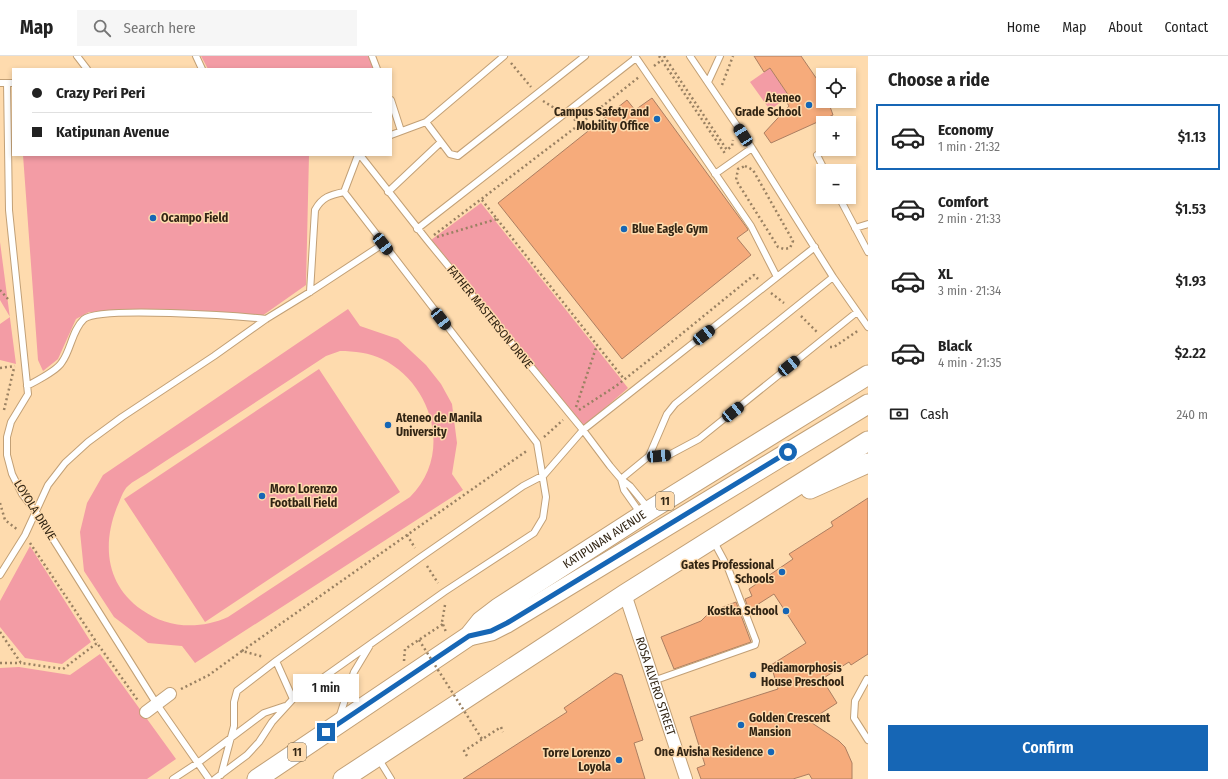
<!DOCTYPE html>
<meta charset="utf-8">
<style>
body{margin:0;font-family:"Fira Sans Condensed",sans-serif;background:#f6f6f6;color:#222;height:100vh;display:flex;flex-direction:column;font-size:15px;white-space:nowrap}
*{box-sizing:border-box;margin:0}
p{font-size:13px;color:#767676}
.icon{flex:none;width:22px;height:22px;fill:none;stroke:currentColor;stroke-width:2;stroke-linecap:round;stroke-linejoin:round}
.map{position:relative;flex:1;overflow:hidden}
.details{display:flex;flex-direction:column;background:#fff;width:360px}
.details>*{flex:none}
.hud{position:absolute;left:12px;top:12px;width:380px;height:88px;border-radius:0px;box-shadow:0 2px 6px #0003;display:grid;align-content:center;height:88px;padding:0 20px;background:#fff}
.buttons{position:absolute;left:816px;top:12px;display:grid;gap:8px}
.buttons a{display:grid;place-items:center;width:40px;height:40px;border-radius:0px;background:#fff;box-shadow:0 2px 6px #0003;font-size:20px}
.end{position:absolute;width:18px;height:18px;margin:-9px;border:5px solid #1666b5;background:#fff;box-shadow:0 0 0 2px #fff}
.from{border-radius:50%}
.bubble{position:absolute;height:28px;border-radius:0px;background:#fff;box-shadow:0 2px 6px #0003;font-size:13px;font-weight:600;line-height:28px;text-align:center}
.car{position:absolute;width:12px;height:24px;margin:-12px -6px;border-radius:5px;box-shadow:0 0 3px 1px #0007;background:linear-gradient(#222 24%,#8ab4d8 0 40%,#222 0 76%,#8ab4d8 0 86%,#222 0)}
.hud b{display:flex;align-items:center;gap:14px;height:38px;font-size:15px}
.hud b+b{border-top:1px solid #e0e0e0}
.hud i{width:10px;height:10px;background:#222}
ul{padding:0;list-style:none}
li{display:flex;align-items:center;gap:12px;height:66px;margin:0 8px 6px;padding:0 12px;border:2px solid transparent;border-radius:0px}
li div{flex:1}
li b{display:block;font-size:15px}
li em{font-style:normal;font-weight:600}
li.on{border-color:#1666b5}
li>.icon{width:36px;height:36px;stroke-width:1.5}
h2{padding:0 20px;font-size:18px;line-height:48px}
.pay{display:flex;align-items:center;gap:10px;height:44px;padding:0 20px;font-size:15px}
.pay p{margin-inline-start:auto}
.cta{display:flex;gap:8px;margin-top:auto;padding:8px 20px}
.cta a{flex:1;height:46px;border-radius:0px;background:#1666b5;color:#fff;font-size:16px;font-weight:600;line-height:46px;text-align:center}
header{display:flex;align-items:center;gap:24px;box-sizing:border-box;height:56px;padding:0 20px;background:#fff;border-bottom:1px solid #e0e0e0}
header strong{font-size:19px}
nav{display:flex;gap:22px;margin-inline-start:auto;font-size:14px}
.search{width:280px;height:36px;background:#f6f6f6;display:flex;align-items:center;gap:10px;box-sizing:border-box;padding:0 14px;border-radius:0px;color:#767676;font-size:15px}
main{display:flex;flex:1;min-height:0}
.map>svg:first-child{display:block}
.green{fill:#f39ca5;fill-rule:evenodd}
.building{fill:#f6ab7b;stroke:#ac7e61}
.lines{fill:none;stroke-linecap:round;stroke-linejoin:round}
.lane-casing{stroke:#c2a076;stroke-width:8}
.street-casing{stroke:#c2a076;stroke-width:14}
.primary-casing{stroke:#c2a076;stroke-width:21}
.path{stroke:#9a8162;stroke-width:2.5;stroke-dasharray:2 3;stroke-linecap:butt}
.lane{stroke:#fff;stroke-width:6}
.street{stroke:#fff;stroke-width:12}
.primary{stroke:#fff;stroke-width:19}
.path-bridge{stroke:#9a8162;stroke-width:2.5;stroke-dasharray:2 3;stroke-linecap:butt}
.route{stroke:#1666b5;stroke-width:5}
.poi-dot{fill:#1666b5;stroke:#fedbae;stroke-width:1.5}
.labels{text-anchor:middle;stroke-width:3;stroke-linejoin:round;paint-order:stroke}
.shield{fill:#fedbae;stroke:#6f5c42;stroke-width:1}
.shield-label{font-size:11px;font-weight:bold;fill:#322514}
.poi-label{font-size:12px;font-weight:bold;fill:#322514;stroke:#fedbae;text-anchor:end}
.street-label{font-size:12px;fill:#322514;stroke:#fedbae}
</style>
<header>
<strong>Map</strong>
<div class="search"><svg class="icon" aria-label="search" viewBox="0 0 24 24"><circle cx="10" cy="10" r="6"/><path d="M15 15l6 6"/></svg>Search here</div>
<nav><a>Home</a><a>Map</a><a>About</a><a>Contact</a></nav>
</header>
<main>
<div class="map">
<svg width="868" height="723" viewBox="0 0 868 723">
<rect width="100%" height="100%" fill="#fedbae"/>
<path class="green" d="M201 0H373L378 13H208Z
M770 12 789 40 770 54 750 26Z
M23 99H309L306 229 262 260 89 256 76 263 58 303 43 315 38 304Z
M481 147 628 332 583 371 431 184Z
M0 186 16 308 0 304V268L10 261 0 244Z
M348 253 360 270 398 283 426 309 441 328 452 348 457 387 452 418 463 434 195 607 182 590 148 587 114 561 84 515 80 476 87 447 103 419ZM340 295C354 295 370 297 382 303 433 328 453 399 410 441L228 561C199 574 167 572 142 554 106 529 102 489 117 451 120 445 123 434 128 430 133 425 140 422 146 418 160 409 174 399 189 390 235 360 280 330 326 300Z
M319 313 400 436 205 566 124 443Z
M30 490 91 586 62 608 25 602 0 571V545Z
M100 598 176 703 147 723H0V612L19 611 70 619Z"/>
<path class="building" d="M754 0H801L823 32V45H828L833 59 771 87 764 77 789 50 785 43 789 40 770 12 764 16Z
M652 42 747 172 748 174 737 182 751 199 622 303 498 147 627 44 635 54Z
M868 442V598L851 609 849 606 822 623 837 647 809 665 839 685 845 691 852 707V723H812L809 718 793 723H701L697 712 705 709 690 661 778 633 771 609 806 587 774 538 749 554 745 543 752 540 749 533 793 503 789 498 833 470 831 466Z
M736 546 751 586 674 613 661 581 701 565 710 556Z
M615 617 622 619 643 684 634 687 645 723H463L567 656 564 652Z"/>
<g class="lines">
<defs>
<path id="lane" d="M77 0 87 13
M196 0 202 13
M372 0 377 13
M635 0 751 170 777 221
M690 0 752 92 833 221 868 271
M708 26 720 0
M0 27H13
M7 27 9 154 28 338 11 366 7 381V399L12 418 22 438 36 456 156 647 209 723
M391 44 401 75
M426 66 450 98 458 100 585 0
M391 79 426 66 504 0
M360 99 427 184 583 374 610 410 621 423 630 430 648 452
M817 99 825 115
M715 118 752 92
M388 136 441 86
M839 141 868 196
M855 172 868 168
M417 173 636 2
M310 236 315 154C322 141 330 139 344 136L358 99
M27 330C36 325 57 315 62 306 71 294 72 274 84 263 100 250 238 260 266 263
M649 400 669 399 699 383 857 256
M621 423 649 400 667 358 675 348 833 221
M621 423 624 434 641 458
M0 519 25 479 48 429 65 407 88 386 122 361 214 300 266 263 310 236 383 188
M276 605 293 643
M867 623 855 645 854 662 868 684
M653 625 755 589 756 585 728 512 713 484
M339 662 354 616 369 591
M378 702 391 723
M221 719 234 670V646L237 635 276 605 421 501 523 430 544 419 583 374 815 191
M173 723 199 706 264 657 285 650
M215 723 247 699 259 686 272 666 293 643 444 536 534 477 543 462 546 441 537 387 344 136"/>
<g id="street">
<path id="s1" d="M625 538 686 723"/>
<path d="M146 656 170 638"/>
</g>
<g id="primary">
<path d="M810 433 868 407"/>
<path d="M469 580 491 575 507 567 868 348"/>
<path id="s2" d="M257 723 469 580 481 565 498 552 650 454 868 319"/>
<path d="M343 723 625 538 868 385"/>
</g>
</defs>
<use href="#lane" class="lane-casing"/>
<use href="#street" class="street-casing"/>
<use href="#primary" class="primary-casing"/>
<path class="path" d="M659 0 726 99
M664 0 727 94 732 90 733 84
M511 7 531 31
M654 10 662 4
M722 29 733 0
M543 45 556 53
M574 63 580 68 639 21
M745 110 753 114 793 185 790 192 784 193 778 191 736 124 738 113Z
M497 163 624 323
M434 179 580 68
M437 181 497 163 482 144
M0 234 8 243
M771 237 784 247
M801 260 817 276
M830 291H834L859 274
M0 312 15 310
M576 351 597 289
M4 354 14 312
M579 354 616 330 668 289 754 219 758 223
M544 381 563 364
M0 447 5 464 18 474
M407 479 415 492
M30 487 97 587
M427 510 438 527
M445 549 442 566 446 576
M0 576 21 607 63 613 97 587 139 646
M242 595 528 394
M404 605 405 593 443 568
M0 607H21
M181 633 209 619 242 595 264 601
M467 700 464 695 501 671 503 676"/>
<use href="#lane" class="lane"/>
<use href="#street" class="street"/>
<use href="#primary" class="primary"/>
<path class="path-bridge" d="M419 584 482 683"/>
</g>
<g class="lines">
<path class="route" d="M326 676 469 580 491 575 507 567 788 396"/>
</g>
<g class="poi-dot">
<circle cx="809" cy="49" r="4"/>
<circle cx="657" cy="63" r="4"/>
<circle cx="153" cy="162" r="4"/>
<circle cx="624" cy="173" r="4"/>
<circle cx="388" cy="369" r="4"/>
<circle cx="262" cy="440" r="4"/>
<circle cx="782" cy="516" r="4"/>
<circle cx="786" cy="555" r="4"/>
<circle cx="753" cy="619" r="4"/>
<circle cx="741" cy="669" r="4"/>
<circle cx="771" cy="696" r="4"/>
<circle cx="619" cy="704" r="4"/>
</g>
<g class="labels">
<g class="shield">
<rect x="656" y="436" width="18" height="18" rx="3"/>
<rect x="288" y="687" width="18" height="18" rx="3"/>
</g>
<g class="shield-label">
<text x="665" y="449">11</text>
<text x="297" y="700">11</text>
</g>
<g class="poi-label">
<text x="801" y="46">Ateneo<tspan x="801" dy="14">Grade School</tspan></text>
<text x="649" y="60">Campus Safety and<tspan x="649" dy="14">Mobility Office</tspan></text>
<text x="161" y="166" text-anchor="start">Ocampo Field</text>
<text x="632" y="177" text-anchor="start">Blue Eagle Gym</text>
<text x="396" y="366" text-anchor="start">Ateneo de Manila<tspan x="396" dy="14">University</tspan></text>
<text x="270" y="437" text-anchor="start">Moro Lorenzo<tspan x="270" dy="14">Football Field</tspan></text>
<text x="774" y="513">Gates Professional<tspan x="774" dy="14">Schools</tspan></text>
<text x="778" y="559">Kostka School</text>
<text x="761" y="616" text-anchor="start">Pediamorphosis<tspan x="761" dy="14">House Preschool</tspan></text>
<text x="749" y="666" text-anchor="start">Golden Crescent<tspan x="749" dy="14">Mansion</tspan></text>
<text x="763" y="700">One Avisha Residence</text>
<text x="611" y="701">Torre Lorenzo<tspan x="611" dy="14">Loyola</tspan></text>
</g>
<g class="street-label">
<text transform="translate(490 261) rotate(51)" y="4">FATHER MASTERSON DRIVE</text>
<text transform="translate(35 454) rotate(58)" y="4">LOYOLA DRIVE</text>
<text dy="4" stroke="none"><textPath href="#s2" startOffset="423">KATIPUNAN AVENUE</textPath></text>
<text dy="4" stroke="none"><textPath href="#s1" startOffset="97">ROSA ALVERO STREET</textPath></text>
</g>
</g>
</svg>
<div class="buttons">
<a><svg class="icon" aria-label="locate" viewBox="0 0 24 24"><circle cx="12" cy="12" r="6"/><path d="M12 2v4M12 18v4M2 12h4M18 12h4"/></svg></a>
<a>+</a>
<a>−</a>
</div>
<i class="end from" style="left:788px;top:396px"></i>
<i class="end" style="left:326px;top:676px"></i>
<div class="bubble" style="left:293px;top:618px;width:66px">1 min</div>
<i class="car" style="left:743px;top:79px;rotate:327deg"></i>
<i class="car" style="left:383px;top:188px;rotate:142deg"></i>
<i class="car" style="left:441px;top:263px;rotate:142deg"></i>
<i class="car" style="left:704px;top:279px;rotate:52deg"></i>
<i class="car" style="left:789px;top:310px;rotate:51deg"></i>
<i class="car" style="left:733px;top:356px;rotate:51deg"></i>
<i class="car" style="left:659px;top:400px;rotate:85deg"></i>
<div class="hud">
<b><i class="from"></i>Crazy Peri Peri</b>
<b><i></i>Katipunan Avenue</b>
</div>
</div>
<section class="details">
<h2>Choose a ride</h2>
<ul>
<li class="on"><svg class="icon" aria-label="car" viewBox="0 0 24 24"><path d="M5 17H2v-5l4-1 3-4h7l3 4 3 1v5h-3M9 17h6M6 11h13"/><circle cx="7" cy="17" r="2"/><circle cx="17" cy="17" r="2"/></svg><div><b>Economy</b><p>1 min · 21:32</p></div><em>$1.13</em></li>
<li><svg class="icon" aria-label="car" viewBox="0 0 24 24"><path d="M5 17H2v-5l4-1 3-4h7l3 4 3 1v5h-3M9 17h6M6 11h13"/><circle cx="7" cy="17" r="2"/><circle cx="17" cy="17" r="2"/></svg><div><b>Comfort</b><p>2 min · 21:33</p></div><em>$1.53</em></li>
<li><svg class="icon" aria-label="car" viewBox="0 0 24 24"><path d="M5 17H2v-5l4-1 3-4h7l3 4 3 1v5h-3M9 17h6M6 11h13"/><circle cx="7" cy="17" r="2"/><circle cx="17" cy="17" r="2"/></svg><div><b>XL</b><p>3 min · 21:34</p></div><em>$1.93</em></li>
<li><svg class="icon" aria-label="car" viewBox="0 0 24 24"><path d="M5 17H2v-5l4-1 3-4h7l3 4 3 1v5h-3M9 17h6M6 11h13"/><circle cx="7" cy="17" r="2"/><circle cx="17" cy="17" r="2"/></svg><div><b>Black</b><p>4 min · 21:35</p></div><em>$2.22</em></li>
</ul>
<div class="pay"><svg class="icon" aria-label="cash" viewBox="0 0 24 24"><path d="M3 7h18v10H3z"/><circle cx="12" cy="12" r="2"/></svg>Cash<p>240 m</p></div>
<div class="cta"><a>Confirm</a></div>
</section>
</main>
